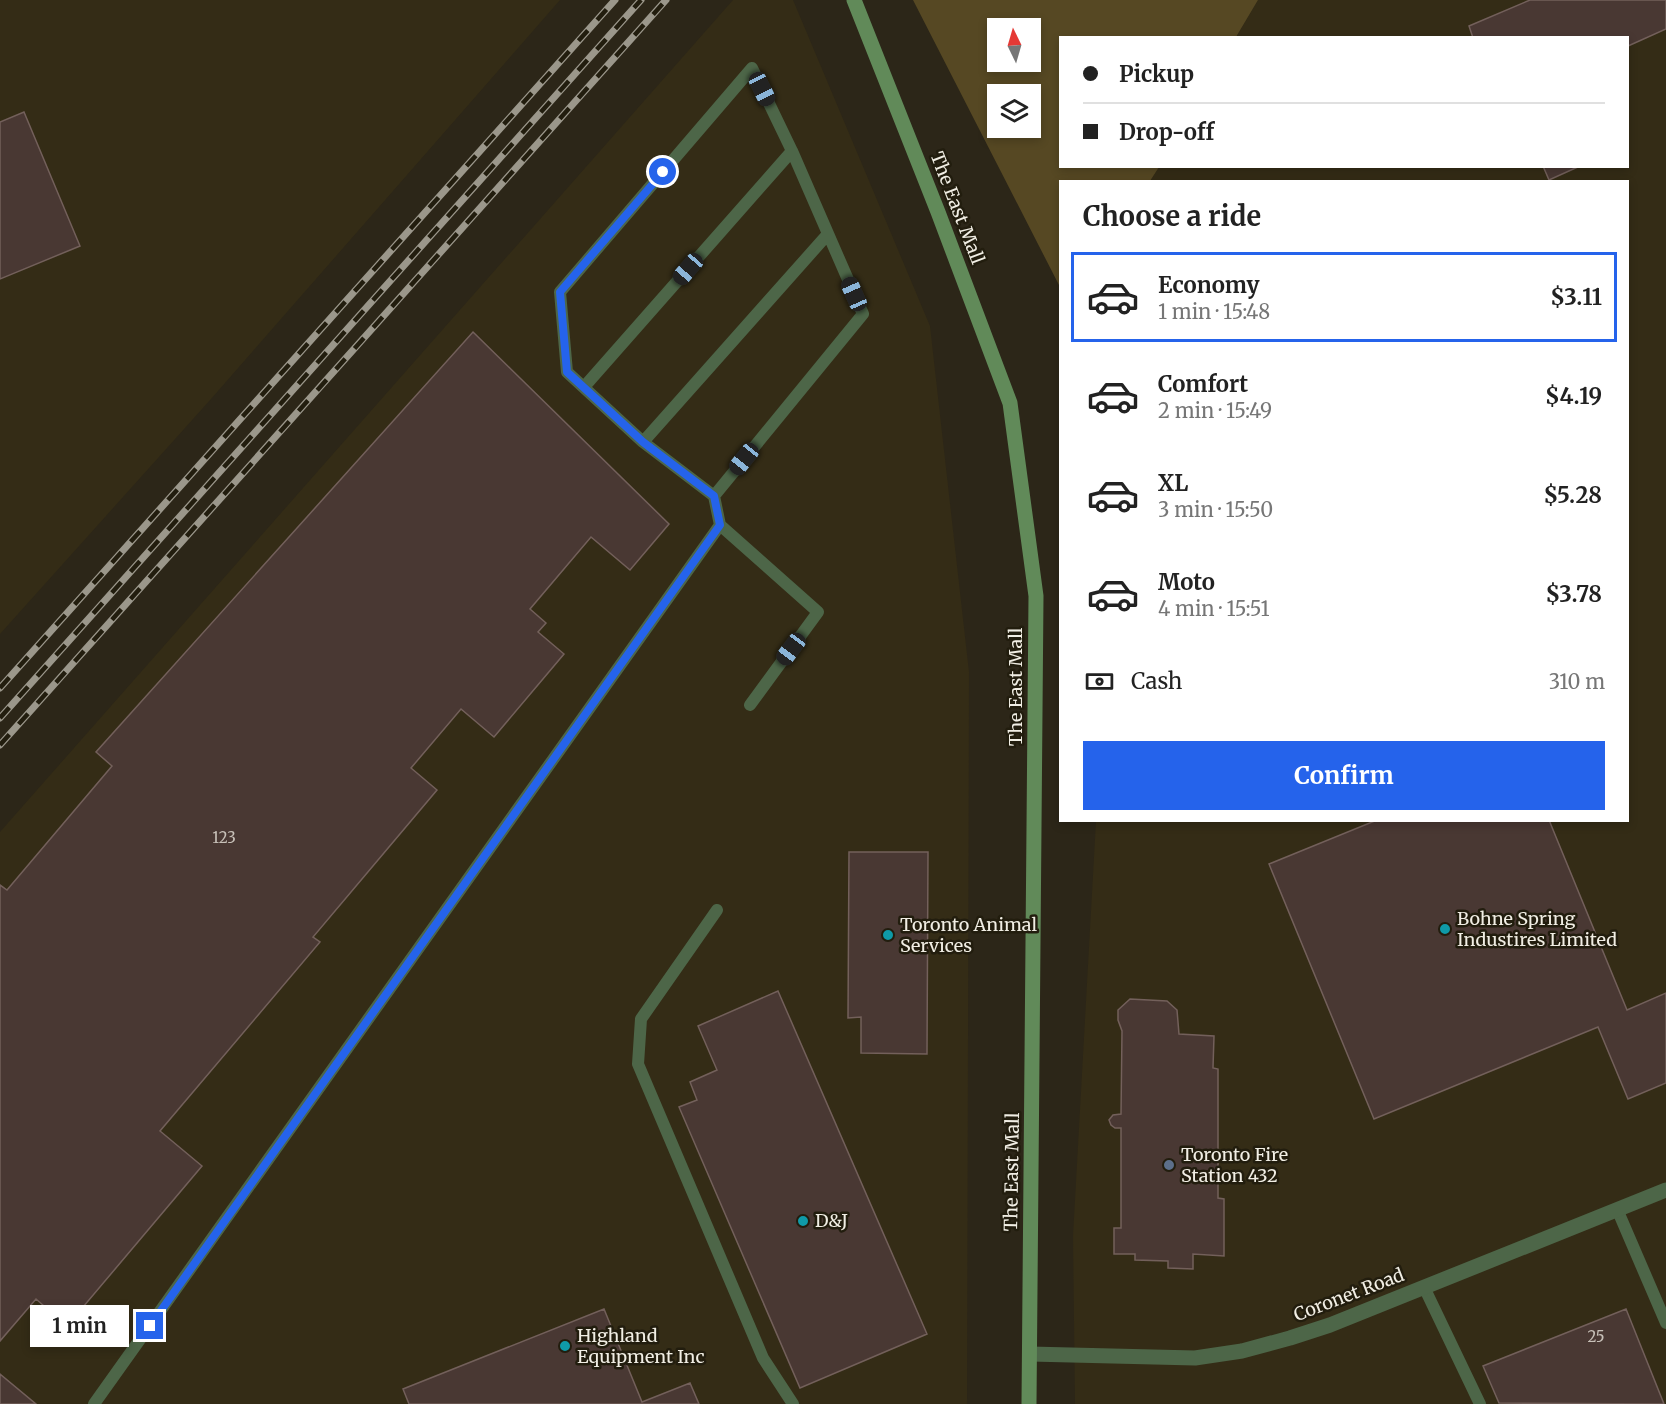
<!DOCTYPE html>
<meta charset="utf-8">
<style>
body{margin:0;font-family:Merriweather,serif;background:#f6f6f6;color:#222;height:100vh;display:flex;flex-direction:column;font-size:22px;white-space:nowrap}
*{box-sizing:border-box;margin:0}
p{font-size:20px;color:#767676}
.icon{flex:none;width:33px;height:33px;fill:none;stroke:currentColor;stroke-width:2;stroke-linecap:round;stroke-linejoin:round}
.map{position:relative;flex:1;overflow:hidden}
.sheet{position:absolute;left:1059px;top:180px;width:570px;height:642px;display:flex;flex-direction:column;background:#fff;border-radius:0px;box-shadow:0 3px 9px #0003}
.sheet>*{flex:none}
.guide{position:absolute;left:1059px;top:36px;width:570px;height:132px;border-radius:0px;box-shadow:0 3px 9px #0003;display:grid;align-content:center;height:132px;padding:0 24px;background:#fff}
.needle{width:39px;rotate:355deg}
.buttons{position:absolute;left:987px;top:18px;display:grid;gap:12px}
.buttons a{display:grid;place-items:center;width:54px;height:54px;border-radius:0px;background:#fff;box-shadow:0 3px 9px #0003;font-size:30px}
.end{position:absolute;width:27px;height:27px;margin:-14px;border:8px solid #2563eb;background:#fff;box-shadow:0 0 0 3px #fff}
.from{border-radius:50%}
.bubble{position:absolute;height:42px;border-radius:0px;background:#fff;box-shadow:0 3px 9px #0003;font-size:20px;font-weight:700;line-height:42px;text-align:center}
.car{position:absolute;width:18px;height:36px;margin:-18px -9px;border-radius:8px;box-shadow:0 0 4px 2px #0007;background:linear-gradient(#222 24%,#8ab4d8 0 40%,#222 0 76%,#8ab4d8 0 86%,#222 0)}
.guide b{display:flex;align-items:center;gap:21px;height:57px;font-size:22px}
.guide b+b{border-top:2px solid #e0e0e0}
.guide i{width:15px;height:15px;background:#222}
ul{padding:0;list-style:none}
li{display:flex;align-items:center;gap:18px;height:90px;margin:0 12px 9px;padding:0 12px;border:3px solid transparent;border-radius:0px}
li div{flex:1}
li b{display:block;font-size:22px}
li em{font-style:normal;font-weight:700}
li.selected{border-color:#2563eb}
li>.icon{width:54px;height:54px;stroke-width:1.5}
h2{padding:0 24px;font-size:27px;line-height:72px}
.pay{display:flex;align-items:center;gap:15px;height:66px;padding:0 24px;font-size:22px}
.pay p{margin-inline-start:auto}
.cta{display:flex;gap:12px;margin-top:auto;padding:12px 24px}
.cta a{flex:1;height:69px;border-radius:0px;background:#2563eb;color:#fff;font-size:24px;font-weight:700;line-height:69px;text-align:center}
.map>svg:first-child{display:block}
.built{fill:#342c16}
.green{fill:#564823;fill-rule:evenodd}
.building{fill:#493833;stroke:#73605b;stroke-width:1.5}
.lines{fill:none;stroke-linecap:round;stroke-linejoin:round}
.lane{stroke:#4d6648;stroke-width:12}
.street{stroke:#4d6648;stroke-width:15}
.secondary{stroke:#618a59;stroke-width:15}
.rail-casing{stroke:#9b978b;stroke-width:7}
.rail{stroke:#221d0e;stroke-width:4.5;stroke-dasharray:14;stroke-linecap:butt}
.route{stroke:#2563eb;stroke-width:8}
.culture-dot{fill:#0f9aa8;stroke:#221d0e;stroke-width:2}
.service-dot{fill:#5c6f8a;stroke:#221d0e;stroke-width:2}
.labels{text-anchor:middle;stroke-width:5;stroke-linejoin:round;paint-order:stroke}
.number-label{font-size:15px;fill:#c7c0b8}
.street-label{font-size:18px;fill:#f1eee4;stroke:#221d0e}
.poi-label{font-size:18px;fill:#f1eee4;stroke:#221d0e;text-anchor:start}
</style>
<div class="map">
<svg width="1666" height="1404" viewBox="0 0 1666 1404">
<rect width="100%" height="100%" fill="#2c2618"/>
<path class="built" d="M0 0H560L211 399 0 634Z
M733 0H793L930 326 969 672 967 1404H0V832Z
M1258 0H1666V1404H1075L1073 1236 1096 821 1628 820V182L1150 181 1159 166H1628V38L1236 37Z"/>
<path class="green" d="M913 0H1258L1236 37 1060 38V166L1159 167 1150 181 1060 182V287ZM998 28H1030V62H998ZM998 94H1030V128H998Z"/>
<path class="building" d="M1530 0H1666V29L1628 46V38H1473L1469 26Z
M24 112 80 246 0 279V122Z
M1543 166H1580L1549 180Z
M473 332 669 524 630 570 591 537 530 609 546 623 538 632 564 654 494 737 461 709 411 768 437 790 313 937 320 942 160 1131 202 1166 67 1326 36 1299 0 1341V885L7 890 112 766 96 752Z
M1377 820H1549L1627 1010 1666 993V1083L1628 1099 1598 1027 1374 1119 1269 864Z
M849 852H928L927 1054 861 1053V1017L848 1018Z
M778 991 927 1334 800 1388 679 1107 697 1100 690 1082 717 1070 698 1026Z
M1130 999 1167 1001 1177 1010 1179 1034 1214 1036 1213 1068 1218 1069V1198L1224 1199V1256L1193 1254V1269L1168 1268V1261L1135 1260V1254H1114V1228H1121V1128H1115L1111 1125 1109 1120 1113 1115 1121 1114 1122 1031 1118 1020V1010Z
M604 1309 642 1402 690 1383 699 1404H409L403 1389Z
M1626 1309 1664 1404 1499 1403 1483 1366Z
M0 1374 36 1404H0Z"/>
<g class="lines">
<path class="lane" d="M584 387 792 151
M643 442 827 235
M720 525 818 612 750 705
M717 910 641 1019 638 1064 763 1358 793 1404
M1617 1209 1666 1323
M1424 1287 1480 1404
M94 1404 720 525 714 496 643 442 567 372 560 292 752 68 792 151 863 314 714 496"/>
<path class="street" d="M1030 1354 1195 1358 1242 1351 1290 1338 1330 1325 1666 1190"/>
<path class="secondary" d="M854 0 938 212 1010 403 1036 596 1029 1404"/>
<defs>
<path id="rail" d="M0 688 615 0
M0 718 641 0
M0 745 666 0"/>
</defs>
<use href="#rail" class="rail-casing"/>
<use href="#rail" class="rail"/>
</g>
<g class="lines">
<path class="route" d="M150 1326 720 525 714 496 643 442 567 372 560 292 663 172"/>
</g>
<g class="culture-dot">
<circle cx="1445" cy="929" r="6"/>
<circle cx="888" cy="935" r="6"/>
<circle cx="803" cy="1221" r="6"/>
<circle cx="565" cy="1346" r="6"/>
</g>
<circle class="service-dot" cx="1169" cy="1165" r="6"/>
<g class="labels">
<g class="number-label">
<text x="224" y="843">123</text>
<text x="1596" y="1342">25</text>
</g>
<g class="street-label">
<text transform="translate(957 208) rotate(69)" y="6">The East Mall</text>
<text transform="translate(1016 687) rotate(-90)" y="6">The East Mall</text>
<text transform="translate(1012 1172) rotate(-89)" y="6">The East Mall</text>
<text transform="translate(1349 1295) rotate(-21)" y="6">Coronet Road</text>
</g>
<g class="poi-label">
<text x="1457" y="925">Bohne Spring<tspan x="1457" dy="21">Industires Limited</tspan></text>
<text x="900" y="931">Toronto Animal<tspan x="900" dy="21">Services</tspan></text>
<text x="1181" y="1161">Toronto Fire<tspan x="1181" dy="21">Station 432</tspan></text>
<text x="815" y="1227">D&amp;J</text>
<text x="577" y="1342">Highland<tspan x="577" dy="21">Equipment Inc</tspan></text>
</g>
</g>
</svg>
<div class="buttons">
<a><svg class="needle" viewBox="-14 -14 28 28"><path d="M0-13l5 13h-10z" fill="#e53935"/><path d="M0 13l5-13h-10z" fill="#767676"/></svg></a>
<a><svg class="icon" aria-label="layers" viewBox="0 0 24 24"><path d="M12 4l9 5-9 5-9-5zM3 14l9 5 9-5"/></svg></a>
</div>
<i class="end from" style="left:663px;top:172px"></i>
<i class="end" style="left:150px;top:1326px"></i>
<div class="bubble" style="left:30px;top:1305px;width:99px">1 min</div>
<i class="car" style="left:762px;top:89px;rotate:154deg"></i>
<i class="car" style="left:688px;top:269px;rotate:221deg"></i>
<i class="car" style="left:854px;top:294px;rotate:336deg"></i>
<i class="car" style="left:744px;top:459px;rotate:219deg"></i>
<i class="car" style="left:791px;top:649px;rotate:217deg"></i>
<div class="guide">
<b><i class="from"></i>Pickup</b>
<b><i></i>Drop-off</b>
</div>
<section class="sheet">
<h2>Choose a ride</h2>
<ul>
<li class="selected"><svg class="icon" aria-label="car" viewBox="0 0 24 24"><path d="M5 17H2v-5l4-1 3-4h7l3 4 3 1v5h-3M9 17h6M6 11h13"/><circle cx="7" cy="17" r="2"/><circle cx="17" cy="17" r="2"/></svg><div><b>Economy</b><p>1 min · 15:48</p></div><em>$3.11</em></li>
<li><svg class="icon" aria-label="car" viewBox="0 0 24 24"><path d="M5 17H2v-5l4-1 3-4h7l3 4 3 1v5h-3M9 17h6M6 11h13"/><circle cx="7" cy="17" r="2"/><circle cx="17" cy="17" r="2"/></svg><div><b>Comfort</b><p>2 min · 15:49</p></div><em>$4.19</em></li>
<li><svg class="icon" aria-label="car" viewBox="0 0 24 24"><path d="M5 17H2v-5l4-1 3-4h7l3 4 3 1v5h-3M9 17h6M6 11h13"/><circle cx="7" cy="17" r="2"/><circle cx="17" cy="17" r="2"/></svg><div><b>XL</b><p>3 min · 15:50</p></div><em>$5.28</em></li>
<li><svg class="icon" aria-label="car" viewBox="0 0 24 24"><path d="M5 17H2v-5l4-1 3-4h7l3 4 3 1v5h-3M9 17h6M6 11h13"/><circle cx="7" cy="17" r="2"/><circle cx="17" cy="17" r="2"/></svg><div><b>Moto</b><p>4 min · 15:51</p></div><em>$3.78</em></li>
</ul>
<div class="pay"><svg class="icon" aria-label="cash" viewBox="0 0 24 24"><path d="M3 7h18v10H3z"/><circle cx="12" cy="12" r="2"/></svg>Cash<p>310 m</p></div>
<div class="cta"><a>Confirm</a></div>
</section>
</div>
